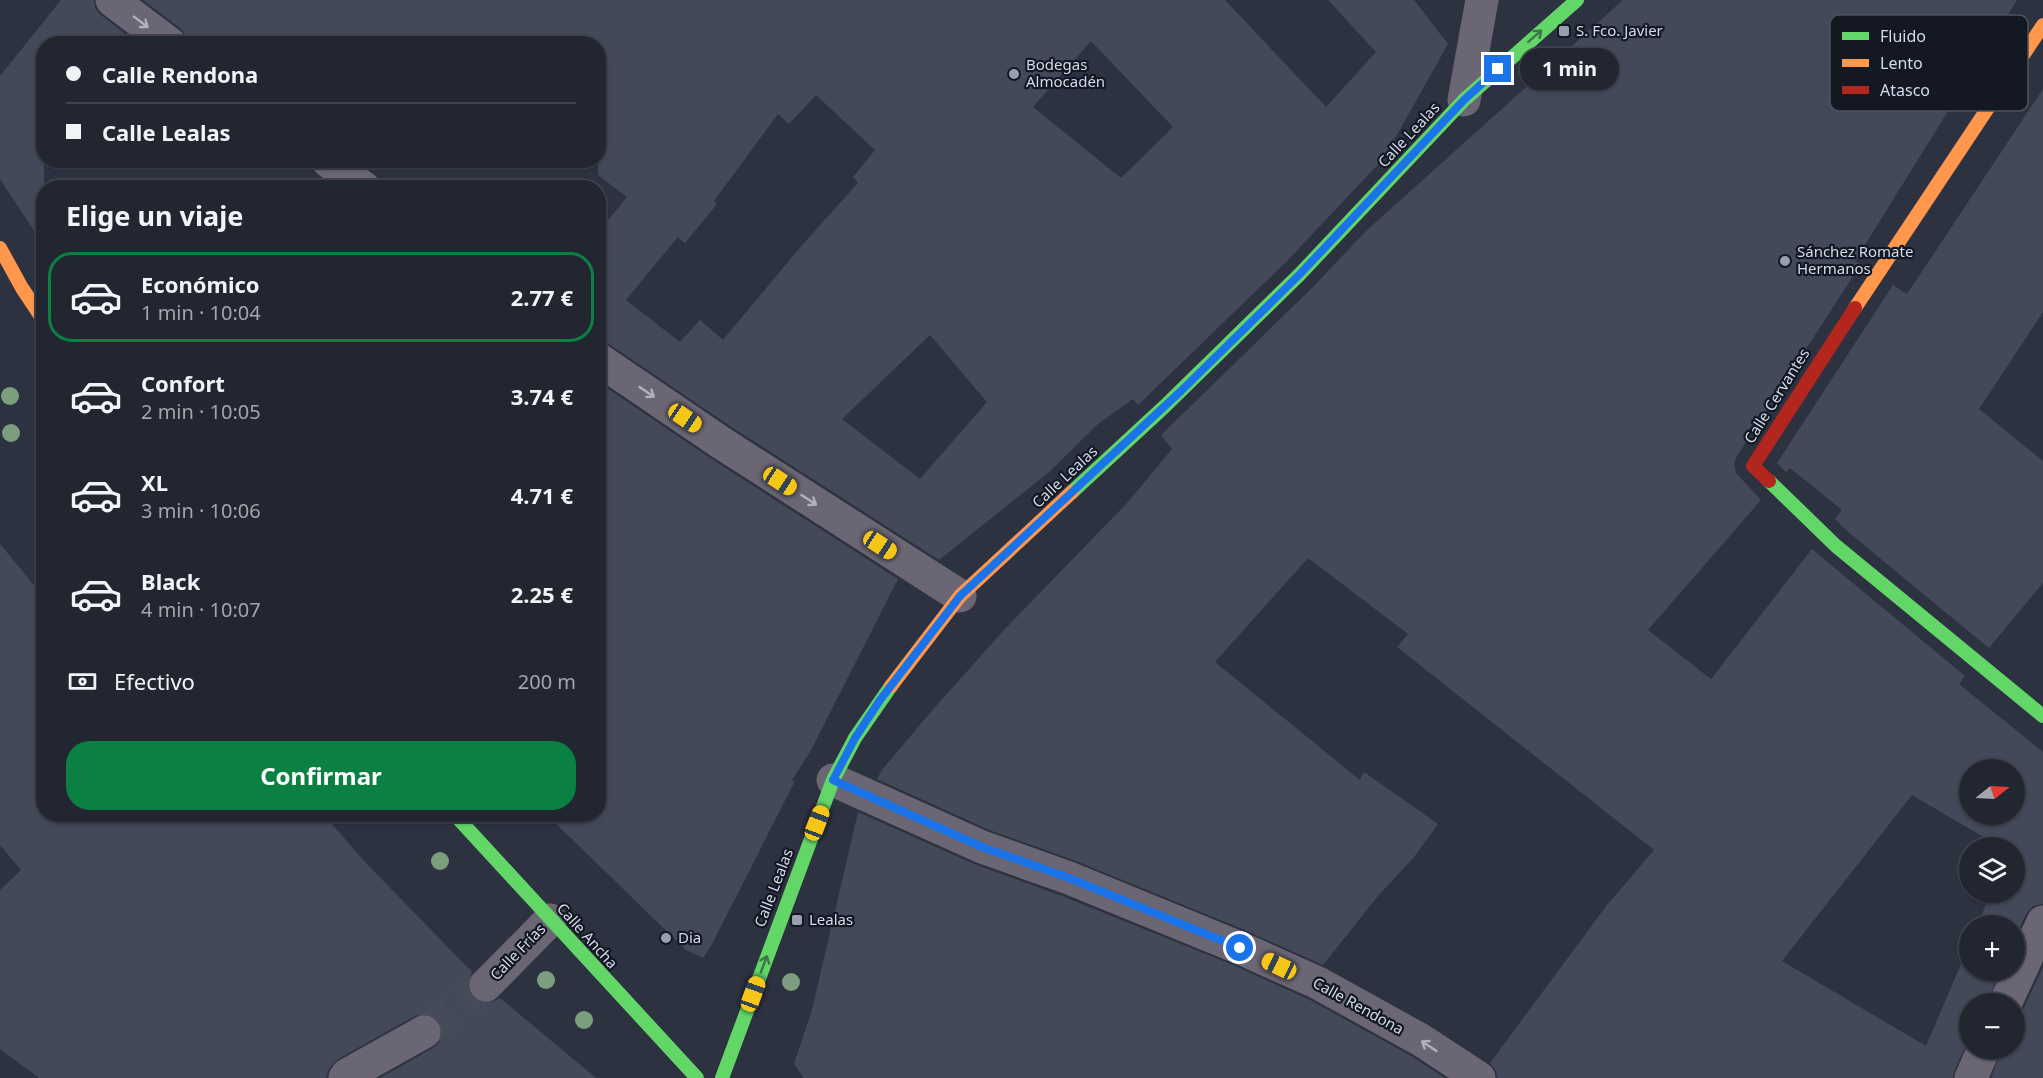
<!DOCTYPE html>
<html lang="es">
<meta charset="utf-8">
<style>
body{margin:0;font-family:"Noto Sans",sans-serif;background:#2a2e39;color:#f1f3f6;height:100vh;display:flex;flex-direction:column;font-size:22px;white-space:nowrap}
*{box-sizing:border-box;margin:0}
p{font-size:20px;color:#a2a5ab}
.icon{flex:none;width:33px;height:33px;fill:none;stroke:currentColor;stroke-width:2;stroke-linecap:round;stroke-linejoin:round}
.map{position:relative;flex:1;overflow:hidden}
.panel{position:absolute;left:36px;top:180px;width:570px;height:642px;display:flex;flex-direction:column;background:#222631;border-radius:24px;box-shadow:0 2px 4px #0004,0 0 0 2px #3f434d}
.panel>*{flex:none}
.hud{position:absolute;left:36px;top:36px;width:570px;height:132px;border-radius:24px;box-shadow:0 2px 4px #0004,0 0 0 2px #3f434d;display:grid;align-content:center;height:132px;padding:0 30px;background:#222631}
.needle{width:39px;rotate:72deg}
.fabs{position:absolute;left:1959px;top:759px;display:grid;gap:12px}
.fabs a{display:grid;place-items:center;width:66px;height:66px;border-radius:50%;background:#222631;box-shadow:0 2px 4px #0004,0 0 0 2px #3f434d;font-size:30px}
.end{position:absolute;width:27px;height:27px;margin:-14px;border:8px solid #1a73e8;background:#fff;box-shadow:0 0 0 3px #fff}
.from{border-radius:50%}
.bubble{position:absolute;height:42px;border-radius:21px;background:#222631;box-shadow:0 2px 4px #0004,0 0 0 2px #3f434d;font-size:20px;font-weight:700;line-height:42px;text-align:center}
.car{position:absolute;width:18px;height:36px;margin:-18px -9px;border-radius:8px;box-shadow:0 0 4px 2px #0007;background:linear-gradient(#f5c518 24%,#345 0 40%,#f5c518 0 76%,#345 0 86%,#f5c518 0)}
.hud b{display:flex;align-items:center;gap:21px;height:57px;font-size:22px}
.hud b+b{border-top:2px solid #3f434d}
.hud i{width:15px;height:15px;background:#f1f3f6}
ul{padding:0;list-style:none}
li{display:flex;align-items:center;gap:18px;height:90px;margin:0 12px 9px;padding:0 18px;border:3px solid transparent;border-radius:24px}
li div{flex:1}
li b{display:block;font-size:22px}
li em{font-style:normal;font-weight:700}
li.active{border-color:#0b8043}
li>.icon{width:54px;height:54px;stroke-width:1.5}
h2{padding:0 30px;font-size:27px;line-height:72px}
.pay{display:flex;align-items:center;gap:15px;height:66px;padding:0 30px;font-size:22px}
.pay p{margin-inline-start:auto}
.action{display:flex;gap:12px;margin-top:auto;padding:12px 30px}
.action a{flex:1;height:69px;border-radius:24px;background:#0b8043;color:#fff;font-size:24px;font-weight:700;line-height:69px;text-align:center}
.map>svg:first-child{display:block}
.building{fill:#444959;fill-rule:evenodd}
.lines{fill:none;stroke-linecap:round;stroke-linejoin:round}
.street-tunnel{stroke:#464b5a;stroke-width:33;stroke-dasharray:33 16;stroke-linecap:butt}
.street{stroke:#6b6673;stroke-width:33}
.fast{stroke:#63d668;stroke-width:14}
.slow{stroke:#ff974d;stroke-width:14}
.jam{stroke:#b3261e;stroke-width:14}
.tree{fill:#7c9e7f}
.oneway{stroke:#afb1c1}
.oneway2{stroke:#3b7746}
.route{stroke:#1a73e8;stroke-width:8}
.poi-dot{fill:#999fb0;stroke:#131823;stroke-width:2}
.labels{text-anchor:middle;stroke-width:4.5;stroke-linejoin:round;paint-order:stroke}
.poi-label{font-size:15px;fill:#d3daeb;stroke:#131823;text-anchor:start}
.street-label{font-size:15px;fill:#d3daeb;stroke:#131823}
.key{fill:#131823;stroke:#4d525f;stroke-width:1.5}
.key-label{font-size:16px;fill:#d3daeb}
</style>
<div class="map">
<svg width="2043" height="1078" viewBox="0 0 2043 1078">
<rect width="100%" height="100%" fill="#2d3241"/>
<path class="building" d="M61 0H94L95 8 101 15 138 44H44V246L0 179V76Z
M143 0H1225L1326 107 1376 52 1328 0H1414L1448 44 1384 158 1287 261 1138 405 1133 399 1098 424 1049 472 939 560 730 426 609 344 598 340V233L627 197 598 175V44H188L187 36 181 29ZM1091 41 1173 127 1121 178 1033 107ZM816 95 875 150 853 177 858 183 803 244 723 340 700 320 680 342 626 300 678 237 685 243 717 204 714 201 778 114 789 124ZM930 335 987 402 920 479 842 419Z
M1623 0H2017L1855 261 1861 264 1737 456 1734 464 1736 473 1761 500 1648 630 1711 679 1812 549 1965 676 1959 684 2043 752V904L2033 906 2026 914 2014 939V926H1977L1991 892H2014V848H2002L1912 795 1782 961 1926 1046 1970 943V970H2000L1987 1004H1970V1037L1954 1071 1953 1078H1498L1495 1069 1490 1063 1607 905 1654 850 1397 647 1408 634 1308 558 1215 662 1360 780 1364 772 1438 824 1414 857 1378 896 1323 965 1247 931 1076 861 989 830 877 779 882 770 929 714 1003 631 1129 501 1172 449 1161 435 1313 287 1366 231ZM1970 770H2014V814H1970Z
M2043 89V312L1979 409 2043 461V583L1989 648 1848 532 1835 519 1842 510 1790 468 1786 472 1777 463 1893 285 1907 294Z
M598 382 710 458 898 579 810 752 792 780 795 781 712 944 703 958 686 950 546 814H598Z
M0 544 44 597V814H323L364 861 472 972 468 981V989L473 999 481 1003H490L500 998 596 1078H380L433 1048 440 1042 443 1033 441 1023 434 1016 425 1013 415 1016 338 1059 329 1068 326 1078H39L0 1049V890L21 870 0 845Z
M858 812 974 864 1062 896 1233 965 1310 1000 1411 1056 1445 1078H804L794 1064 812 1010Z
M2043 967V1078H1991L2002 1048H2014V1020L2022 1012Z"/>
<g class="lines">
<path class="street-tunnel" d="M424 1032 486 985"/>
<path class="street" d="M112 0 170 44
M1464 100 1482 0
M327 160 364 188
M598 359 720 442 960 596
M833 780 982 847 1069 878 1240 948 1318 983 1421 1040 1479 1078
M486 985 550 920
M2005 1004 2043 922
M345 1078 347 1075 424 1032
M1971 1078 1984 1048"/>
<path class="fast" d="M1769 481 1836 546 2043 716
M1072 492 1164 407 1300 274 1464 100 1577 0
M454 814 697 1078
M722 1078 833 780 855 738 891 686"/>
<path class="slow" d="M0 248 22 288 44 321
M1855 308 2043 25
M891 686 960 596 1072 492"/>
<path class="jam" d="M1769 481 1753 466 1855 308"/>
</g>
<g class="tree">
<circle cx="10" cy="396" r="9"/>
<circle cx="11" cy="433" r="9"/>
<circle cx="440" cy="861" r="9"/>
<circle cx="546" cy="980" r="9"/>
<circle cx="791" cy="982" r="9"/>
<circle cx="584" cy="1020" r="9"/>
</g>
<defs><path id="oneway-shaft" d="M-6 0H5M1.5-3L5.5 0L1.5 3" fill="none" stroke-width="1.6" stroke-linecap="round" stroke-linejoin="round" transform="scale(1.5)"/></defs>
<g class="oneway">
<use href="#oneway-shaft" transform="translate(141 22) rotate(37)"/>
<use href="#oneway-shaft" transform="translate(647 392) rotate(34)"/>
<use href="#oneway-shaft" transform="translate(809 500) rotate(33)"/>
<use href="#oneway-shaft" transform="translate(1429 1046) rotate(-147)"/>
</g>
<g class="oneway2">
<use href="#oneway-shaft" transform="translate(1535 36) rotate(-41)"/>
<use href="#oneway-shaft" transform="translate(764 964) rotate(-70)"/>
</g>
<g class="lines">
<path class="route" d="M1240 948 1069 878 982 847 833 780 855 738 880 700 960 596 1181 391 1300 274 1464 100 1498 69"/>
</g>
<g class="poi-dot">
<rect x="1558" y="25" width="12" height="12" rx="3"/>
<circle cx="1014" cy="74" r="6"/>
<circle cx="1785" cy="261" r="6"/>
<rect x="791" y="914" width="12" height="12" rx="3"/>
<circle cx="666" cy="938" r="6"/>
</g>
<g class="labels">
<g class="poi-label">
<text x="1576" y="36">S. Fco. Javier</text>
<text x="1026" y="70">Bodegas<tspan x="1026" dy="17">Almocadén</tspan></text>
<text x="1797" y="257">Sánchez Romate<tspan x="1797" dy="17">Hermanos</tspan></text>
<text x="809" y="925">Lealas</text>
<text x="678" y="943">Dia</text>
</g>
<g class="street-label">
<text transform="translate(1409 135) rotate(-47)" y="5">Calle Lealas</text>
<text transform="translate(1777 396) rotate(-58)" y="5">Calle Cervantes</text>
<text transform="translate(1065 477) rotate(-43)" y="5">Calle Lealas</text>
<text transform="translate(774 888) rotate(-69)" y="5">Calle Lealas</text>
<text transform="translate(587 936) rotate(48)" y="5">Calle Ancha</text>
<text transform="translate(518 952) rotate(-46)" y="5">Calle Frías</text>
<text transform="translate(1358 1006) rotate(29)" y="5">Calle Rendona</text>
</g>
</g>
<rect x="1830" y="15" width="198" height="96" rx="9" class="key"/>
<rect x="1842" y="32" width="27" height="8" fill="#63d668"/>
<rect x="1842" y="59" width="27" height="8" fill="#ff974d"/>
<rect x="1842" y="86" width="27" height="8" fill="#b3261e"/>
<g class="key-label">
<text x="1880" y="42">Fluido</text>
<text x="1880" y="69">Lento</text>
<text x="1880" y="96">Atasco</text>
</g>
</svg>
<div class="fabs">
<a><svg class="needle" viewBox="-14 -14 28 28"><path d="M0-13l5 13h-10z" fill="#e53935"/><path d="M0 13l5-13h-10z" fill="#a2a5ab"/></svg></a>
<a><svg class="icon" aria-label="layers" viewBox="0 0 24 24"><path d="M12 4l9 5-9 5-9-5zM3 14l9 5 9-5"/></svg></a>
<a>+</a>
<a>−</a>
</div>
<i class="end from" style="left:1240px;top:948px"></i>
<i class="end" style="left:1498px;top:69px"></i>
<div class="bubble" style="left:1520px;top:48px;width:99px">1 min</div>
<i class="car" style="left:685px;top:418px;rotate:124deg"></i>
<i class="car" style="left:780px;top:481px;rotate:123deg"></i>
<i class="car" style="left:880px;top:545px;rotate:123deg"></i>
<i class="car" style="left:817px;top:823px;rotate:21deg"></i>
<i class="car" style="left:1279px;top:966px;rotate:295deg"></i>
<i class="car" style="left:753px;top:994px;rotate:20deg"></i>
<div class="hud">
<b><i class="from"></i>Calle Rendona</b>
<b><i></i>Calle Lealas</b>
</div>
<section class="panel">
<h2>Elige un viaje</h2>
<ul>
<li class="active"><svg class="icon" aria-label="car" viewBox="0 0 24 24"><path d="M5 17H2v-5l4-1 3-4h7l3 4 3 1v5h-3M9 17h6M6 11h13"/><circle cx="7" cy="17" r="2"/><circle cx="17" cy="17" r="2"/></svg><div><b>Económico</b><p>1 min · 10:04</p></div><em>2.77 €</em></li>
<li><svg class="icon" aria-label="car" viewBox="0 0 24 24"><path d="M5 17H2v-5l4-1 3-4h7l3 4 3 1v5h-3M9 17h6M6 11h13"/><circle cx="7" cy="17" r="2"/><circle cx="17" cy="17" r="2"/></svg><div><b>Confort</b><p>2 min · 10:05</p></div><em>3.74 €</em></li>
<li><svg class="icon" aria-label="car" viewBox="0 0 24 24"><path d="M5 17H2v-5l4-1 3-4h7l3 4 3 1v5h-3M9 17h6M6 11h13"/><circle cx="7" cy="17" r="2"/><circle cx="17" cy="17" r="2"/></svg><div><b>XL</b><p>3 min · 10:06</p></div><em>4.71 €</em></li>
<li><svg class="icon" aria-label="car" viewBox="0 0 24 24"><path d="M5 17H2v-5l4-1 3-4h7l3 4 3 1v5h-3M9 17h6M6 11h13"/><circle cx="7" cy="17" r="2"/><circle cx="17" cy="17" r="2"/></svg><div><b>Black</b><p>4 min · 10:07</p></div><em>2.25 €</em></li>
</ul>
<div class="pay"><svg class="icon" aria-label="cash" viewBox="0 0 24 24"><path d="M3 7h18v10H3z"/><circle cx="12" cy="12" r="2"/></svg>Efectivo<p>200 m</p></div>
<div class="action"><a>Confirmar</a></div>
</section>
</div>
